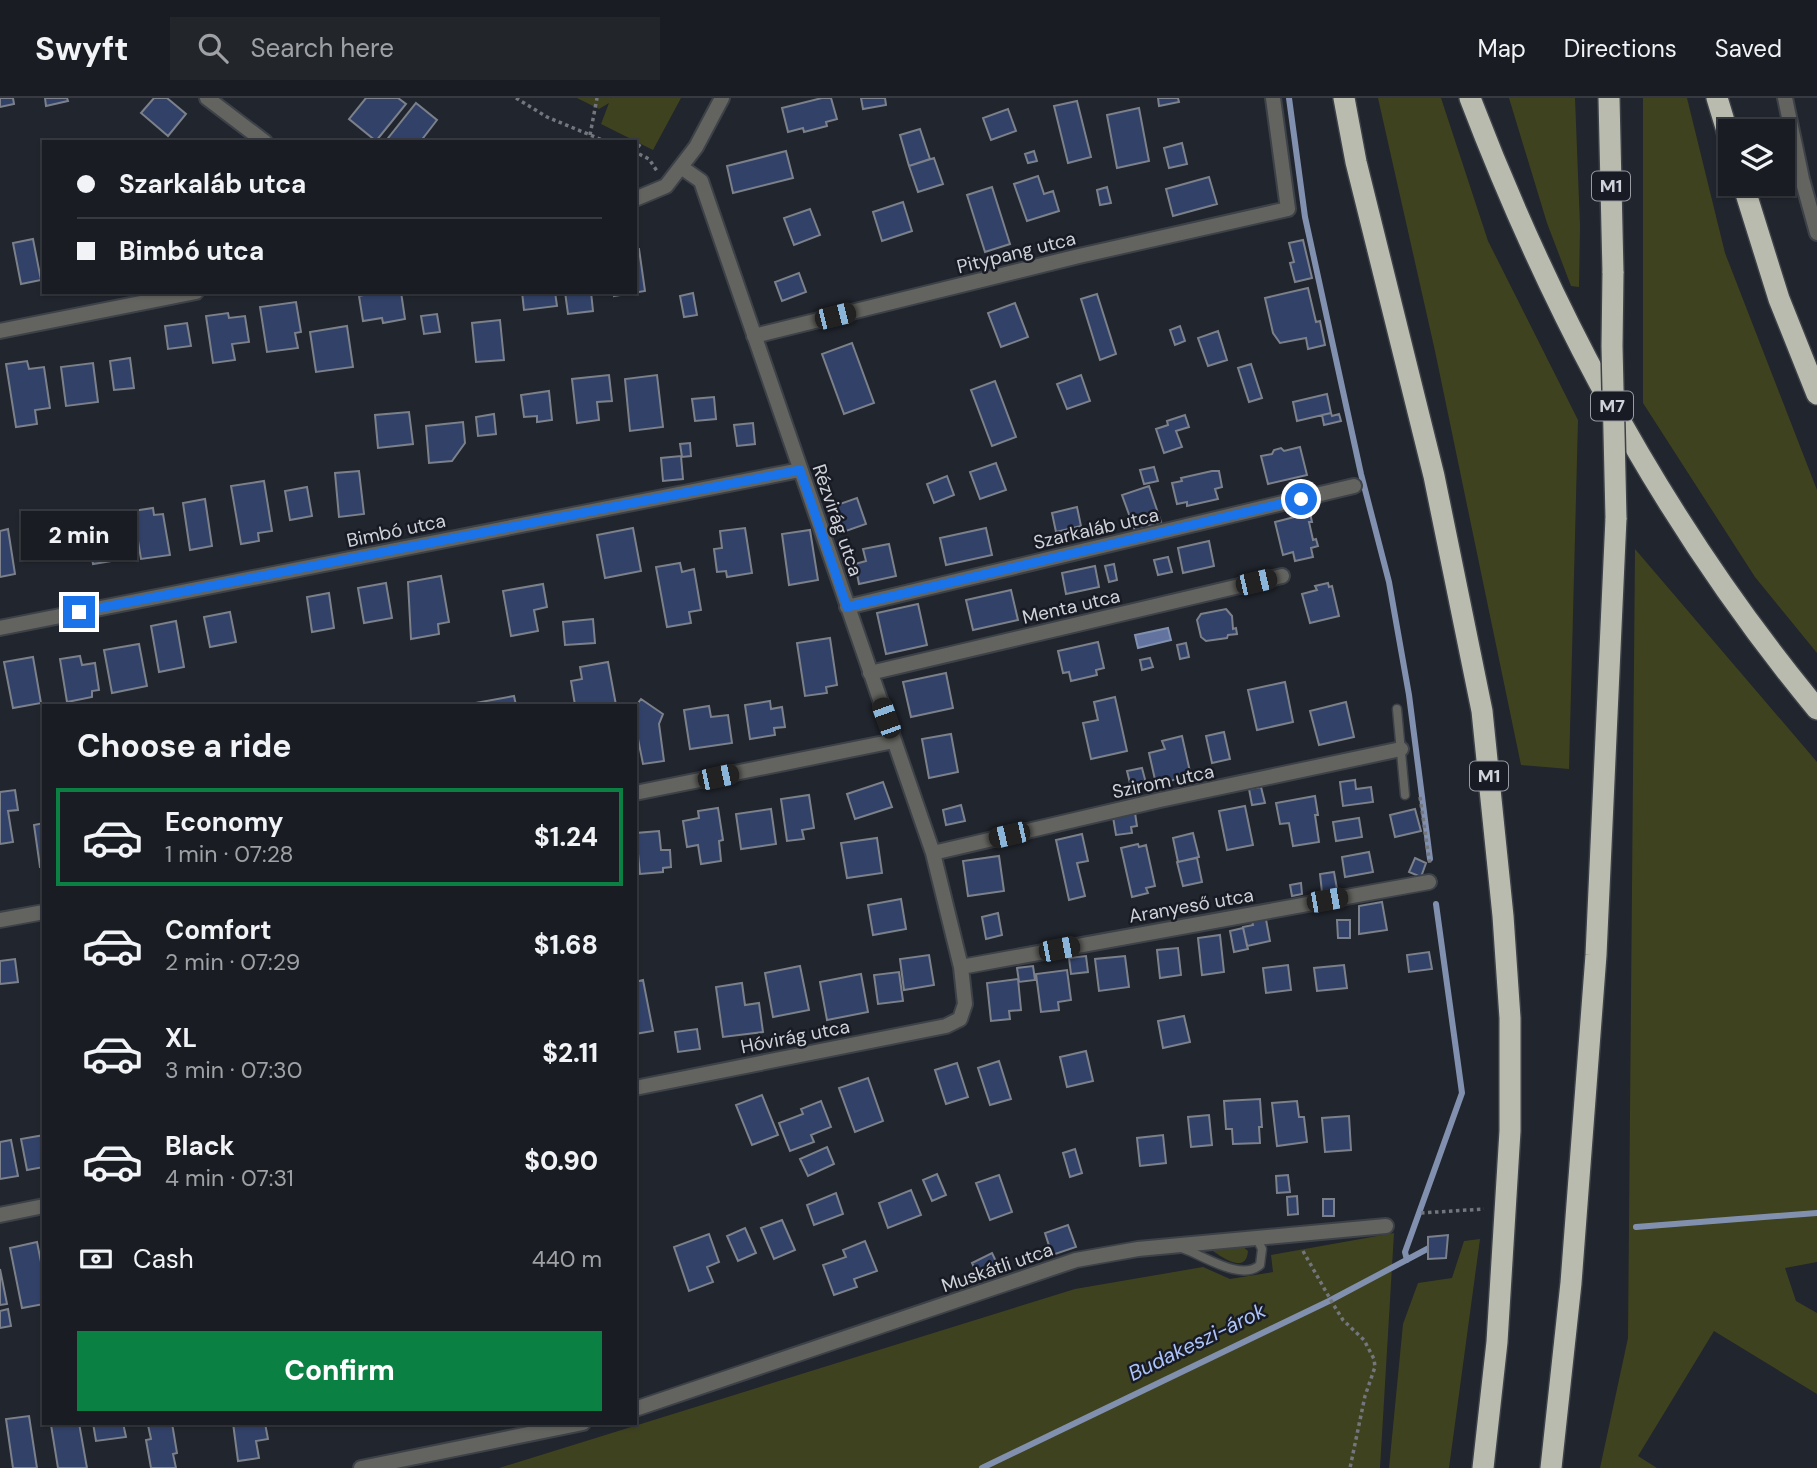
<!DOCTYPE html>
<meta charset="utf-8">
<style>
body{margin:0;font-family:"DM Sans",sans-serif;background:#22252a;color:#f1f3f6;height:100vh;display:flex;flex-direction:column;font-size:26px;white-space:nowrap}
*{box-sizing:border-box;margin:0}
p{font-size:23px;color:#9fa1a5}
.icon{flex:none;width:38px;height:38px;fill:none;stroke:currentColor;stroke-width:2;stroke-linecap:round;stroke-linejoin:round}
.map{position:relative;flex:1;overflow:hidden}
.side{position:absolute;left:42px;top:606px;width:595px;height:721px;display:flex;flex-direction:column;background:#191c22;border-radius:0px;box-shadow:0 2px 5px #0004,0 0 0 2px #373a40}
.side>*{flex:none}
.guide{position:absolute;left:42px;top:42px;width:595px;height:154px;border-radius:0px;box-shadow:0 2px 5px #0004,0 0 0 2px #373a40;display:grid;align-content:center;height:154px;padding:0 35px;background:#191c22}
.buttons{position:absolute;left:1718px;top:21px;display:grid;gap:14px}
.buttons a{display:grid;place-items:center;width:77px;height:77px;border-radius:0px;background:#191c22;box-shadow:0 2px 5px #0004,0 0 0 2px #373a40;font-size:35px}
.end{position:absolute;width:32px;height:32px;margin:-16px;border:9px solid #1a73e8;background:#fff;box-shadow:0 0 0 4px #fff}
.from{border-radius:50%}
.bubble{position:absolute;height:49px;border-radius:0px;background:#191c22;box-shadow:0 2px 5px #0004,0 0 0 2px #373a40;font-size:23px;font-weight:800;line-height:49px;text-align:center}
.car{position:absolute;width:21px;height:42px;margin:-21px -10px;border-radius:9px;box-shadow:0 0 5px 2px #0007;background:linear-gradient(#222 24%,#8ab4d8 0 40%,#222 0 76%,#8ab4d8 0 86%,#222 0)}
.guide b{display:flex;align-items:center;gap:24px;height:66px;font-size:26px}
.guide b+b{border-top:2px solid #373a40}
.guide i{width:18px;height:18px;background:#f1f3f6}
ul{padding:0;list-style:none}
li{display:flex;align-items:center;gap:21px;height:98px;margin:0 14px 10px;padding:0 21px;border:4px solid transparent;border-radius:0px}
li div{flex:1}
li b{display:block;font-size:26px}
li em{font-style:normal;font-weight:800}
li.on{border-color:#0b8043}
li>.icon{width:63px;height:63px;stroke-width:1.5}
h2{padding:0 35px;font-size:32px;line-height:84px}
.pay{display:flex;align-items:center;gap:18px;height:77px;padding:0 35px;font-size:26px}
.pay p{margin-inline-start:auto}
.action{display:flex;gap:14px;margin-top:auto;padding:14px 35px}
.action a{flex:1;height:80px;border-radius:0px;background:#0b8043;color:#fff;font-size:28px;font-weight:800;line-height:80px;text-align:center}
header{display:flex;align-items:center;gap:42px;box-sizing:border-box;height:98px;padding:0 35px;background:#191c22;border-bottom:2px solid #373a40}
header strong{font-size:33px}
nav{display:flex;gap:38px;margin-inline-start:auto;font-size:24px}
.search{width:490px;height:63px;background:#22252a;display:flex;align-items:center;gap:18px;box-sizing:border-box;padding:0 24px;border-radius:0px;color:#9fa1a5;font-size:26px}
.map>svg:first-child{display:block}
.green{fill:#3f421f}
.water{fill:#61739e;stroke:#8290af;stroke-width:2}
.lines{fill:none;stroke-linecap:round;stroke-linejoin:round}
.stream{stroke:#8290af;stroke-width:6}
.building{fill:#314168;stroke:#7b808a;stroke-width:2}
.service-casing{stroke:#3d4148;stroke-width:11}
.minor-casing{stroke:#3d4148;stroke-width:18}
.motorway-casing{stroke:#3d4148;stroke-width:24}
.path{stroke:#73767d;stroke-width:3.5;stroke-dasharray:3.5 3.5;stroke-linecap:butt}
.service{stroke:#63645f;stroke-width:8}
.minor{stroke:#63645f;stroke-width:14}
.motorway{stroke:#b9bbaf;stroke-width:21}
.motorway-bridge-casing{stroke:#3d4148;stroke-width:24;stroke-linecap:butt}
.motorway-bridge{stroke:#b9bbaf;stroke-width:21}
.route{stroke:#1a73e8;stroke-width:9}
.labels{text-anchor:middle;stroke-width:5;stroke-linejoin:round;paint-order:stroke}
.shield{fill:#181b24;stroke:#989ba2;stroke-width:2}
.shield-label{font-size:18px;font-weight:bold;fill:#cfd2d8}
.street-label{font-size:19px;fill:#cfd2d8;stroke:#181b24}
.water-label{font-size:21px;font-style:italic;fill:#adc4fa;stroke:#181b24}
</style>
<header>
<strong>Swyft</strong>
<div class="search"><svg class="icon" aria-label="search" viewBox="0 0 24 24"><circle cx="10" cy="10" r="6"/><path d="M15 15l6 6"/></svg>Search here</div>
<nav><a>Map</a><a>Directions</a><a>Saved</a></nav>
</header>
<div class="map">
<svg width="1817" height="1370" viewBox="0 0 1817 1370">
<rect width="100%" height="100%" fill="#21252d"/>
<path class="green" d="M577 0H681L653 52 601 26 609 5 599 11Z
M1378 0H1441L1488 143 1578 322 1569 671 1521 667 1435 253Z
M1509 0H1575L1580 128 1579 189 1571 188 1547 125Z
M1643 0H1687L1725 155 1817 392V555L1755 479 1643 305Z
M1635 451 1817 664V1164L1785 1170 1796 1203 1817 1215V1296L1714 1233 1638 1358 1657 1370H1600L1628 1240Z
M1394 1135 1380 1370H499L1075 1191 1203 1169 1230 1181 1273 1174 1271 1157Z
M1480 1141 1449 1370H1389L1403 1226 1418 1185 1452 1180 1464 1143Z
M1241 1147 1248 1153C1246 1179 1218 1156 1207 1149Z"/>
<path class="water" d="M1168 530 1171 542 1138 550 1135 537Z"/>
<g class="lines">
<path class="stream" d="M1289 0 1305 119 1361 376 1389 484 1409 597 1430 761
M1636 1129 1817 1115
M1407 1162 1405 1154 1462 995 1436 806
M982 1370 1329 1203 1429 1150"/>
</g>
<path class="building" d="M0 0H13L14 6 0 9Z
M45 0H67L68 3 46 8Z
M154 0H167L186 16 168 38 141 15Z
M366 0H398L406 6 376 43 349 21Z
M822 0H831L837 21 826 24 827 28 804 34 803 30 788 34 782 10Z
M861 0H885L886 7 863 11Z
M1158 0H1178L1179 4 1159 8Z
M1077 3 1091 59 1068 65 1054 8Z
M416 5 437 22 420 44H385Z
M1139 10 1149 63 1117 70 1107 17Z
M1008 11 1016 33 991 42 983 20Z
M920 31 930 61 909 68 900 37Z
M1182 45 1187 66 1169 70 1164 50Z
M786 53 793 80 733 95 727 68Z
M1034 53 1037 63 1028 65 1025 56Z
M934 60 943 86 918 94 909 68Z
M1038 78 1044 96 1053 93 1059 113 1027 123 1014 86Z
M1209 79 1217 106 1173 118 1166 91Z
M992 89 1010 146 985 154 967 97Z
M1107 89 1111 105 1100 107 1097 92Z
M903 104 912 133 882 143 873 114Z
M810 111 820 137 794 147 784 120Z
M33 141 41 182 21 186 13 145Z
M1303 142 1312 180 1295 184 1290 165 1294 164 1289 145Z
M635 151H639L645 193 614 198V194H635Z
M799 175 806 194 782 203 775 184Z
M1308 190 1316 224 1320 223 1325 247 1308 251 1306 240 1280 245 1273 235 1265 200Z
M401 194 405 221 383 225 382 220 363 223 359 198 378 194Z
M522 194H555L557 208 524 212Z
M565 194H591L593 213 568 216Z
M693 195 697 217 684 219 680 198Z
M1097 196 1116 256 1100 262 1081 201Z
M296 204 301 234 295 235 298 250 267 254 260 209Z
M1015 205 1028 239 1001 249 988 215Z
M228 215 229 220 245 218 249 244 232 246 235 262 213 265 206 218Z
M437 216 440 234 424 236 421 218Z
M500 222 504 262 476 264 472 225Z
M187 225 191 248 168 251 165 228Z
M347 228 353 269 316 274 310 234Z
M1180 228 1185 243 1175 247 1170 232Z
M1218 233 1227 262 1208 268 1198 240Z
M852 245 874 305 844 316 822 256Z
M130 260 134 290 114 292 110 263Z
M27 263 29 271 44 269 50 310 35 312 37 326 16 329 6 266Z
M93 265 98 304 66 308 61 269Z
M1251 266 1262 300 1249 304 1238 270Z
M609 277 612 303 597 304 599 322 577 325 572 281Z
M657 277 663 329 630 333 625 281Z
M1081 277 1090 303 1067 311 1057 286Z
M995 283 1016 339 992 348 971 292Z
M549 293 552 322 537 324V318L524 319 521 297Z
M1327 296 1331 315 1297 323 1293 304Z
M714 299 716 321 695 323 692 301Z
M409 314 413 346 378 350 375 317Z
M1331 315 1332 318 1339 316 1341 323 1324 327 1322 317Z
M494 316 496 336 478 338 476 319Z
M1185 317 1189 329 1176 333 1182 349 1164 355 1156 331 1168 327 1167 323Z
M463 324 465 345 452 363 429 365 426 328Z
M753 325 755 346 737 348 734 327Z
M690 345 691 358 682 359 680 346Z
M1300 349 1307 377 1268 386 1261 358 1272 356 1274 352 1281 350 1284 353Z
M681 358 683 381 663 383 661 360Z
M996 365 1006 392 980 401 970 374Z
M1154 369 1158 383 1144 386 1140 372Z
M359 373 364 416 339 419 335 375Z
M1212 373H1219L1222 389 1215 391 1218 401 1187 408V404L1177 406 1172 385 1182 383 1181 380Z
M947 378 954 397 934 405 927 386Z
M264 383 272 433 258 435 259 443 241 446 231 388Z
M1149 388 1161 424 1135 433 1122 397Z
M307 389 312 418 290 422 285 393Z
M857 400 866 426 843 434 834 408Z
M205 401 212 448 190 452 183 405Z
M1077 409 1081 428 1056 434 1052 415Z
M153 410 154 417 163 416 170 457 141 461 133 413Z
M1310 415 1312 424H1309L1313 442 1316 441 1318 448 1311 450 1313 459 1295 463 1293 454 1283 457 1275 424Z
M117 419 124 461 93 466 86 424Z
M59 424 64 454 37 458 32 428Z
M633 430 641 473 605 480 597 437Z
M745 430 752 475 727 479 726 473 717 474 714 451 722 450 720 433Z
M986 430 992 457 946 467 940 440Z
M8 431 15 476 0 479V433Z
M810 432 818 482 789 487 782 436Z
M1209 443 1214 468 1183 475 1178 450Z
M889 446 896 478 859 486 855 466 866 463 863 451Z
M1168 459 1172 474 1158 477 1154 462Z
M680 465 682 474 694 471 701 512 689 514 691 525 667 529 656 469Z
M1114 466 1117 482 1109 484 1105 468Z
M1095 468 1099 489 1066 496 1062 475Z
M441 478 449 524 438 526 439 536 411 541 408 484Z
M386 485 392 520 364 525 358 490Z
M1328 485 1329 489 1332 488 1339 518 1310 525 1302 496 1317 492 1315 488Z
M543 486 547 509 534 512 538 533 511 538 503 493Z
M1011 492 1018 522 973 532 966 502Z
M329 495 334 530 312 534 307 499Z
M918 506 927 547 886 556 877 515Z
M1226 511 1232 518 1233 531 1236 530 1237 536 1228 537 1227 540 1206 543 1201 539 1197 522 1201 516Z
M230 514 236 544 210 549 204 519Z
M593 521 595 545 565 547 563 524Z
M176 523 184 569 159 574 151 528Z
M830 540 837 587 826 589 827 595 805 598 797 545Z
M1098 544 1104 570 1096 572 1097 577 1071 583 1069 574 1063 575 1058 553Z
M1186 545 1189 559 1180 561 1177 547Z
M139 546 147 588 112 595 104 552Z
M80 558 82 567 95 565 99 592 92 593V599L67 604 60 561Z
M33 559 41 605 13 610 4 564Z
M1150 560 1153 569 1142 572 1140 562Z
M608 564 616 607H575L571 583 582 581 580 569Z
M946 575 953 610 911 619 903 584Z
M1285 584 1293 624 1257 632 1248 592Z
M514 598 516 607H475V605Z
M1115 599 1127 653 1091 661 1083 625 1098 622 1094 604Z
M641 601 663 616 659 626 664 663 643 666 635 626V609Z
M770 603 771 611 782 609 785 629 774 630 775 637 750 641 745 607Z
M1346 604 1354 639 1319 647 1310 613Z
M709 608 711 619 728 617 732 645 690 651 684 612Z
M1224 634 1230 661 1212 665 1206 638Z
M951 636 958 674 929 680 922 641Z
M1182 638 1191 678 1156 686 1149 655 1165 651 1162 643Z
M1142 670 1147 689 1132 693 1127 673Z
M1355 682 1356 691 1371 689 1373 704 1343 708 1340 684Z
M883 684 892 709 855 721 847 696Z
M1261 689 1265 705 1252 707 1249 691Z
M15 692 18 712 8 713 13 744 0 746V694Z
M809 697 814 730 802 732 804 741 787 743 781 701Z
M1315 698 1318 717H1315L1319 744 1293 748 1289 725 1280 726 1276 705Z
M961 707 965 723 946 727 943 712Z
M1245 708 1253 747 1227 752 1219 713Z
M718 710 723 742 719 743 721 763 701 766 698 747 687 749 683 723 699 720 698 713Z
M771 711 776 746 741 751 736 716Z
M1415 711 1421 733 1395 739 1390 717Z
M1135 715 1137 728 1131 729 1132 735 1116 737 1113 719Z
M1359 720 1362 739 1336 743 1333 724Z
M44 725V769H40L34 727Z
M659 733 661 752H670L671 769 663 770V774L640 776 636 735Z
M1193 735 1199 759 1178 764 1173 740Z
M1082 736 1088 763 1077 765 1085 798 1069 802 1056 742Z
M877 740 882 775 847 780 841 745Z
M1138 746 1139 749 1146 747 1155 788 1146 790 1148 795 1132 799 1121 750Z
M1369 754 1373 774 1345 779 1342 759Z
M999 758 1004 793 968 798 963 763Z
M1197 760 1202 784 1183 788 1177 764Z
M1415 760 1426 765 1421 779 1409 774Z
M1334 774 1337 791 1322 794 1320 776Z
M1301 785 1302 796 1292 798 1290 787Z
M901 801 906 831 873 837 868 807Z
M1382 804 1387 832 1359 836V808Z
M998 815 1002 837 986 841 982 819Z
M1265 816 1270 843 1247 848 1243 829 1253 827 1251 819Z
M1337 822H1350V840H1338Z
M1243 830 1248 851 1234 854 1230 833Z
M1220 837 1224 874 1202 877 1198 840Z
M1178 850 1181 877 1160 880 1157 852Z
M1429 854 1432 871 1409 874 1407 857Z
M929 857 934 887 904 892 900 861Z
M1086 858 1088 874 1071 876 1069 860Z
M1125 858 1129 889 1099 893 1095 861Z
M15 861 18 884 0 886V863Z
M1288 867 1291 892 1266 895 1263 870Z
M1344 867 1347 890 1317 893 1314 870Z
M800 868 809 912 773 919 765 875Z
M1033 868 1035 882 1019 884 1017 870Z
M1067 872 1071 902 1058 904 1059 912 1041 914 1036 876Z
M899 874 903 903 878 906 874 877Z
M861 876 868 914 827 922 820 884Z
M1018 881 1021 912 1009 913 1010 921 991 923 987 885Z
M643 882 653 933 635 936V884Z
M742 885 745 907 759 905 763 934 723 939 716 889Z
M1184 918 1190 944 1163 950 1158 923Z
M697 931 700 951 678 954 675 934Z
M1086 953 1093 983 1067 989 1060 959Z
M999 963 1011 1001 990 1007 978 970Z
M957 965 968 999 946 1006 935 972Z
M868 980 883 1023 855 1034 839 990Z
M762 997 778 1037 752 1047 736 1007Z
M1260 1001 1262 1029H1259L1260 1045 1233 1046 1232 1031H1226L1224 1003Z
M821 1003 831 1029 811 1037 814 1044 790 1053 779 1025 803 1016 801 1011Z
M1297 1003 1299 1019H1304L1307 1044 1277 1048 1272 1005Z
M1209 1017 1212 1047 1191 1049 1188 1019Z
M1349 1018 1351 1052 1325 1054 1322 1020Z
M44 1037V1069L27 1072 21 1041Z
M1163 1037 1166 1065 1140 1068 1137 1040Z
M11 1042 18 1078 0 1081V1044Z
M827 1049 834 1066 808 1078 800 1061Z
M1075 1051 1082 1075 1070 1079 1063 1055Z
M937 1076 946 1097 932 1103 923 1082Z
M999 1077 1012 1114 990 1122 976 1085Z
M1288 1077 1290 1094 1277 1095 1276 1078Z
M911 1092 921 1117 888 1130 879 1105Z
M836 1095 843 1116 814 1127 807 1107Z
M1297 1098 1298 1116 1288 1117 1287 1099Z
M1323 1101H1334V1118H1323Z
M782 1122 795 1152 774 1161 761 1130Z
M1068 1127 1076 1149 1052 1157 1045 1135Z
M745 1130 756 1155 738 1163 727 1138Z
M709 1136 719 1164 707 1169 713 1184 689 1193 674 1149Z
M1448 1137 1446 1160 1428 1161V1139Z
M865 1143 877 1173 854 1181 857 1189 834 1197 823 1167 846 1159 843 1152Z
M37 1144 44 1179V1206L22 1210 10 1150Z
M992 1155 1000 1172 980 1182 972 1165Z
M0 1171 7 1206 0 1207Z
M8 1211 11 1228 0 1230V1213Z
M29 1318 37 1370H13L6 1321Z
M63 1325H79L87 1370H58L51 1327Z
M93 1325H123L126 1339 96 1343Z
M161 1325H172L177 1355 173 1356 176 1370H151L146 1342 151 1341 148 1327Z
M233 1325H265L268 1341 256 1343 259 1360 238 1363Z"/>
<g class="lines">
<defs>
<path id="service" d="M1397 611 1405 697
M1181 1150C1204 1157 1240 1184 1260 1167L1262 1151 1256 1139"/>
<path id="minor" d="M207 0 265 44
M1785 0 1802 81 1817 135
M635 101 666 88 696 49 722 0
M0 233 196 194
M754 238 1079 158 1288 111 1273 0
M847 509 1354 388
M0 530 800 372
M870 575 1282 478
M635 695 894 643
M933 755 1160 702 1401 651
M0 822 44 814
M961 869 1429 784
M635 990 946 928 960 921 965 906 961 869 933 755 701 83 681 69
M0 1117 44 1108
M635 1311 1076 1162 1138 1151 1386 1128
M361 1370 583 1325"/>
<path id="motorway" d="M1344 0 1356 64 1434 378 1482 613 1503 818 1510 920V1033L1497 1244 1483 1370
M1470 0C1554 220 1667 430 1817 611
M1609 0 1613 175
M1717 0 1731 46
M1743 86 1779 201 1817 296
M1551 1370 1571 1185 1596 857 1616 420"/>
</defs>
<use href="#service" class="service-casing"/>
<use href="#minor" class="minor-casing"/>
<use href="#motorway" class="motorway-casing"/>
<path class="path" d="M516 0 547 19 607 44
M590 37 597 0
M640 46 635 54 649 61 657 73
M1420 699 1430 767
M1421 1115 1484 1111
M1303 1153 1333 1206 1343 1222 1364 1242 1374 1261 1375 1269 1365 1298 1350 1370"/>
<use href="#service" class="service"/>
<use href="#minor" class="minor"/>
<use href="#motorway" class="motorway"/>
<defs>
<path id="motorway-bridge" d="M1613 175 1612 248 1616 420"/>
</defs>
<use href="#motorway-bridge" class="motorway-bridge-casing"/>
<use href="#motorway-bridge" class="motorway-bridge"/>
</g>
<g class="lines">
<path class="route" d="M79 514 800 372 847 509 1301 401"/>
</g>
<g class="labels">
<g class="shield">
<rect x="1592" y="73.5" width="38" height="29" rx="5"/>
<rect x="1591" y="293.5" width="42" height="29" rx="5"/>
<rect x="1470" y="663.5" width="38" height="29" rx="5"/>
</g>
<g class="shield-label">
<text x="1611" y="94">M1</text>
<text x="1612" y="314">M7</text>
<text x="1489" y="684">M1</text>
</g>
<g class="street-label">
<text transform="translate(1016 154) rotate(-14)" y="7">Pitypang utca</text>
<text transform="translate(838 422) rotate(71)" y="7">Rézvirág utca</text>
<text transform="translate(1096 430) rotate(-13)" y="7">Szarkaláb utca</text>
<text transform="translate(396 432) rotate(-12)" y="7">Bimbó utca</text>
<text transform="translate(1071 508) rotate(-13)" y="7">Menta utca</text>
<text transform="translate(1163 683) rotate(-12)" y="7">Szirom utca</text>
<text transform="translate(1191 807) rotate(-10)" y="7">Aranyeső utca</text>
<text transform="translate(795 938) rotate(-11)" y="7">Hóvirág utca</text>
<text transform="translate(997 1169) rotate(-19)" y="7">Muskátli utca</text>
</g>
<g class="water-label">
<text transform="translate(1197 1244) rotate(-26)" y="7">Budakeszi-árok</text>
</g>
</g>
</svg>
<div class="buttons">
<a><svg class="icon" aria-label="layers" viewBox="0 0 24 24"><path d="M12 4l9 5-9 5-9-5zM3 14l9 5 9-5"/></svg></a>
</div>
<i class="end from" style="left:1301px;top:401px"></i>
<i class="end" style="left:79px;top:514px"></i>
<div class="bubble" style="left:21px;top:413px;width:116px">2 min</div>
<i class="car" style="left:835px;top:218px;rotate:76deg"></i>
<i class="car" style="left:1256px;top:484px;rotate:77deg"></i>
<i class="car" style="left:886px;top:620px;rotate:340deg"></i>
<i class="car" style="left:718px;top:679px;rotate:78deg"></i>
<i class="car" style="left:1009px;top:737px;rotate:257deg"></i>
<i class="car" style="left:1327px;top:802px;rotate:80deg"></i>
<i class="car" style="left:1059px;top:851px;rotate:79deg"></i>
<div class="guide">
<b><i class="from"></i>Szarkaláb utca</b>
<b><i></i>Bimbó utca</b>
</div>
<section class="side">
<h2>Choose a ride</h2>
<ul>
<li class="on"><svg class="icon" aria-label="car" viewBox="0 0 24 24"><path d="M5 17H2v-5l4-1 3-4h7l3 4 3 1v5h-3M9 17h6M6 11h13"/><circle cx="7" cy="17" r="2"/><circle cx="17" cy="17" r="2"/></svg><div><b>Economy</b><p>1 min · 07:28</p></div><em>$1.24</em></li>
<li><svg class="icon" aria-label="car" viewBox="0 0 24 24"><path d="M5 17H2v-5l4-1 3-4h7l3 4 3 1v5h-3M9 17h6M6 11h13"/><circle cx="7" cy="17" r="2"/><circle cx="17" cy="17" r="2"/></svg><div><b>Comfort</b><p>2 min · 07:29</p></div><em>$1.68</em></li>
<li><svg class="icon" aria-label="car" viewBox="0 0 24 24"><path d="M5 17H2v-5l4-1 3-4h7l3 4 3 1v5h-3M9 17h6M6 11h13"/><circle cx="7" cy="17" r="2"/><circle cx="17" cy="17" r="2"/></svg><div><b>XL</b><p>3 min · 07:30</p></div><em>$2.11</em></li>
<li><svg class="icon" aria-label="car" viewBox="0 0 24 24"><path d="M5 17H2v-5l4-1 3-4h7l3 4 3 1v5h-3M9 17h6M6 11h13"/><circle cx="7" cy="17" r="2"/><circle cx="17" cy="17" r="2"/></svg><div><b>Black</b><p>4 min · 07:31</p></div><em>$0.90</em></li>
</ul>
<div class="pay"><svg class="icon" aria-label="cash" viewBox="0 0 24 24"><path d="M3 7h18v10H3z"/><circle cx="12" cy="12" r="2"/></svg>Cash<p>440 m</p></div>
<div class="action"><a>Confirm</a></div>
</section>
</div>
